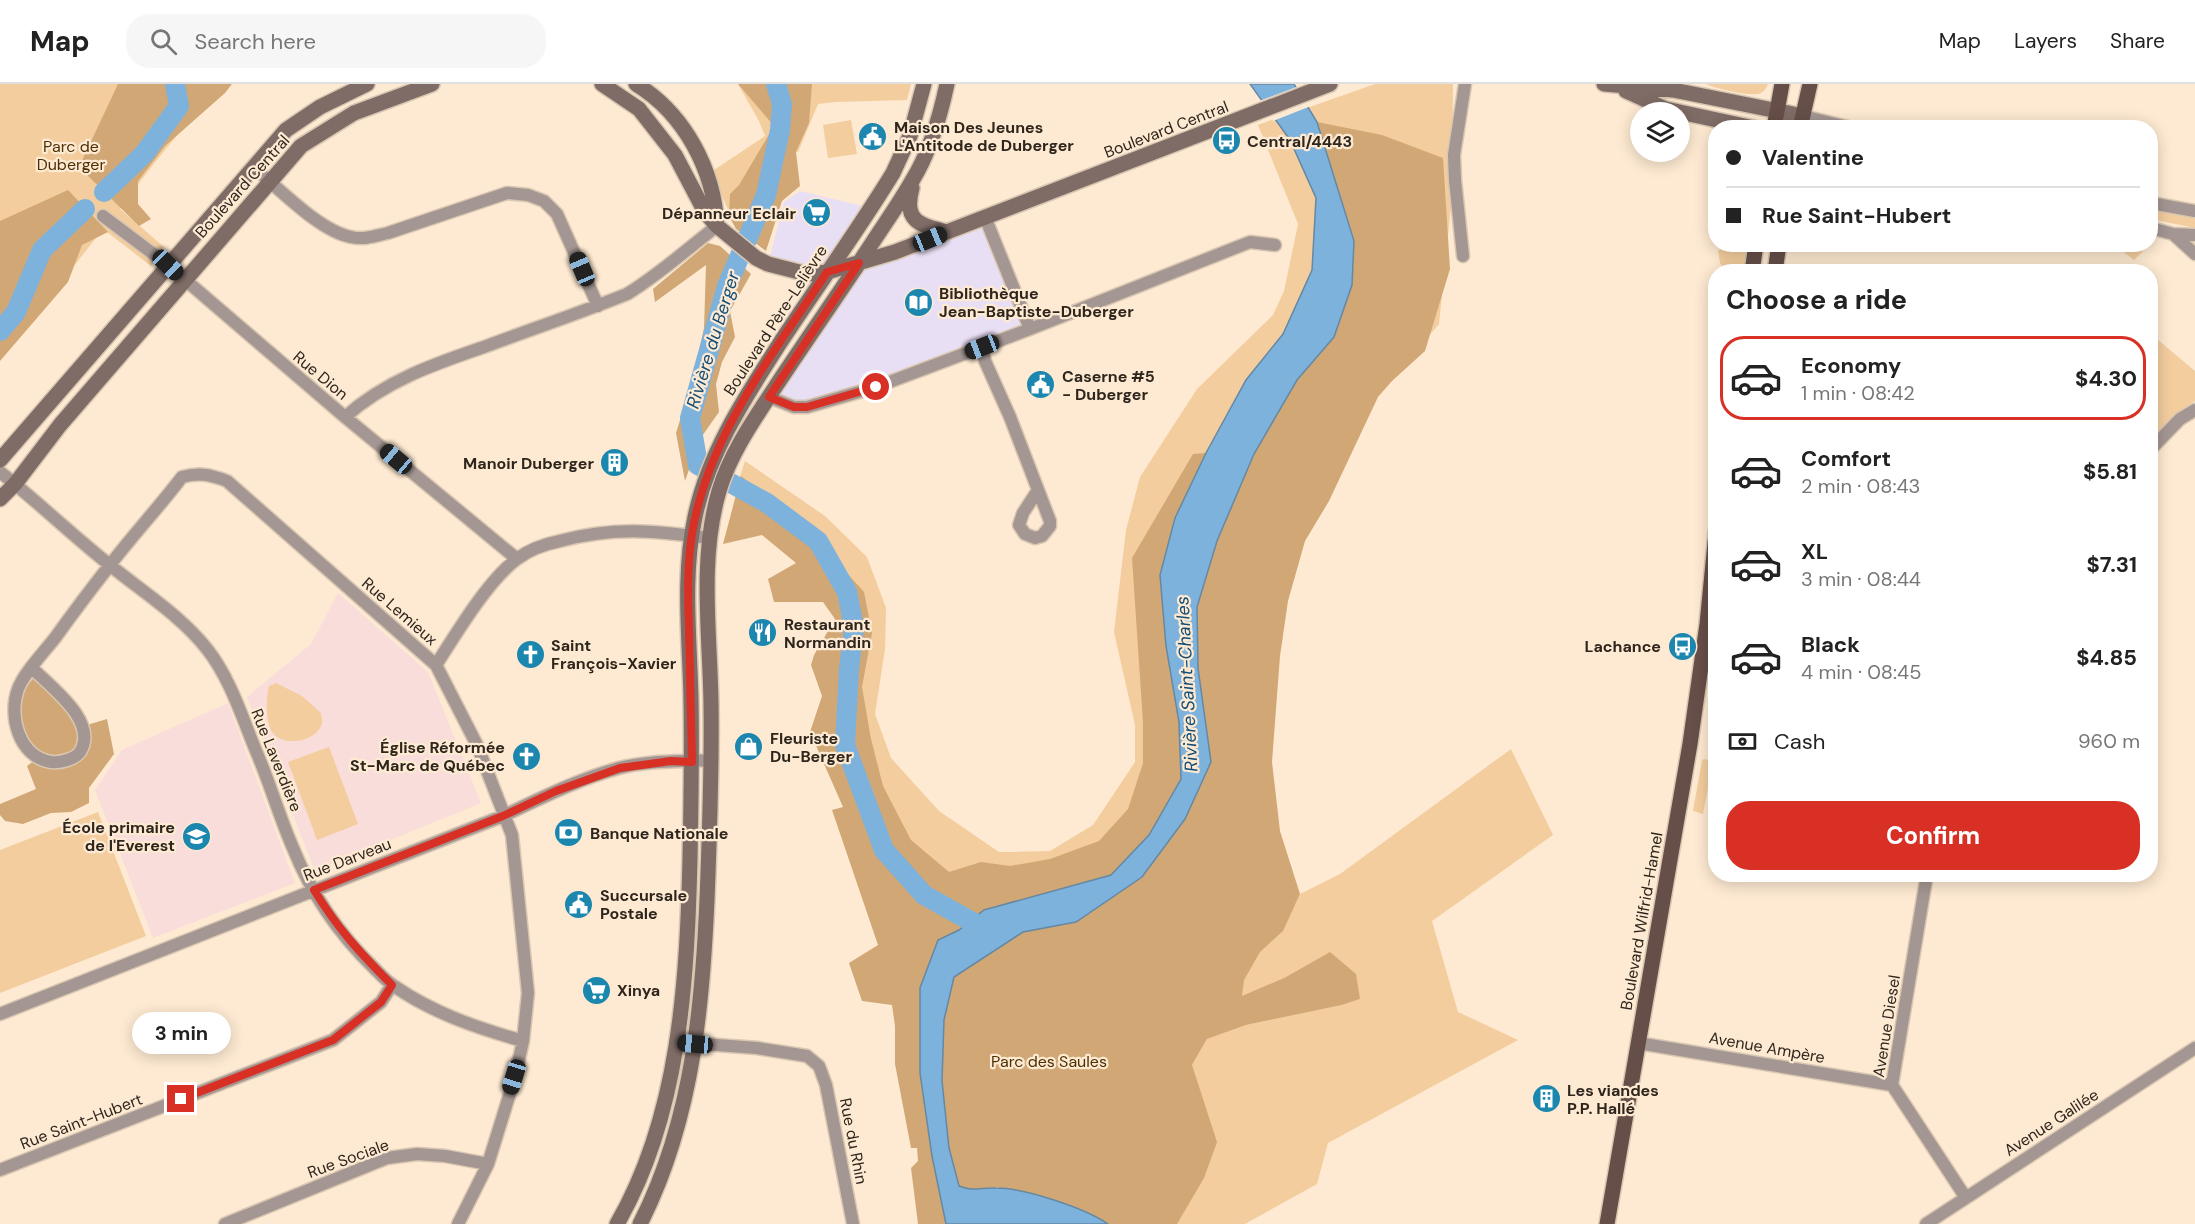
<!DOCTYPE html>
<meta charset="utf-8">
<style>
body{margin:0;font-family:"DM Sans",sans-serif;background:#f6f6f6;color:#222;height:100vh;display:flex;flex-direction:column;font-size:22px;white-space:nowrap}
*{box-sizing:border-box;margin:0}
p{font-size:20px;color:#767676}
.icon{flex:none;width:33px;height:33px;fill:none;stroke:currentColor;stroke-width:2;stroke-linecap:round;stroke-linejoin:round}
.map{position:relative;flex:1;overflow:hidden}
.sheet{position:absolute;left:1708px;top:180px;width:450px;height:618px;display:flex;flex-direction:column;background:#fff;border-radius:24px;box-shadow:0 3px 15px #0003}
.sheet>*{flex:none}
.top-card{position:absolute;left:1708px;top:36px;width:450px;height:132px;border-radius:24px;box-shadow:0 3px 15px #0003;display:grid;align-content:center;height:132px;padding:0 18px;background:#fff}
.controls{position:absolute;left:1630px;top:18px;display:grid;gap:12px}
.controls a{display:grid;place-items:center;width:60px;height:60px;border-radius:50%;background:#fff;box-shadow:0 3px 15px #0003;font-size:30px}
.end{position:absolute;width:27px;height:27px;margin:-14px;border:8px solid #d93025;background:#fff;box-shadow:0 0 0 3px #fff}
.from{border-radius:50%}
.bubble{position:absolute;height:42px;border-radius:21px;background:#fff;box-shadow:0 3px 15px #0003;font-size:20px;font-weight:700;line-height:42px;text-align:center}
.car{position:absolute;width:18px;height:36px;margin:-18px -9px;border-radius:8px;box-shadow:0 0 4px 2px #0007;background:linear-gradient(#222 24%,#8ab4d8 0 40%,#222 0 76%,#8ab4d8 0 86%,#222 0)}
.top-card b{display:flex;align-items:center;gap:21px;height:57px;font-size:22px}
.top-card b+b{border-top:2px solid #e0e0e0}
.top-card i{width:15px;height:15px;background:#222}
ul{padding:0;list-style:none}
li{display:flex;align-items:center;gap:18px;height:84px;margin:0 12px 9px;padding:0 6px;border:3px solid transparent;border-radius:24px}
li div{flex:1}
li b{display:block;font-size:22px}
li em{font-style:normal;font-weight:700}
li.on{border-color:#d93025}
li>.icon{width:54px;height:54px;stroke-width:1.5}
h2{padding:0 18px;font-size:27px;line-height:72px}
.pay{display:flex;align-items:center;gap:15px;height:66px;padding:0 18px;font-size:22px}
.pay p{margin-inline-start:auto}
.action{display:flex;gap:12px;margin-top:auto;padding:12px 18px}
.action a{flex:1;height:69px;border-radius:24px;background:#d93025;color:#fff;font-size:24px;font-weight:700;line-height:69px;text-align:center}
header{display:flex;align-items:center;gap:36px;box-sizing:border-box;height:84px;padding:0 30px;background:#fff;border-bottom:2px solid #e0e0e0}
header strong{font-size:28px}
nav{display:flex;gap:33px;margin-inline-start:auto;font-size:21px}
.search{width:420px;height:54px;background:#f6f6f6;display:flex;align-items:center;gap:15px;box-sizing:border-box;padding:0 21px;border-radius:24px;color:#767676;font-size:22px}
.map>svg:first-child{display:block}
.commercial{fill:#e9dff4}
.education{fill:#f8dddb}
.green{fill:#f3cd9e;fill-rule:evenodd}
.forest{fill:#d1a875}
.water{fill:#7db2dc;stroke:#6588a3;stroke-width:1.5}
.pier{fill:#feead2}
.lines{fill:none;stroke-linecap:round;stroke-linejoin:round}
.river{stroke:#7db2dc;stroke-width:20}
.street-casing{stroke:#d9c7b1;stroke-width:15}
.secondary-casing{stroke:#d9c7b1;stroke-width:18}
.primary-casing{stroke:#d9c7b1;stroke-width:18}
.street{stroke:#a49692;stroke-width:12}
.secondary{stroke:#806c67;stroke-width:15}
.primary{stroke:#664f48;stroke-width:15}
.route{stroke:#d93025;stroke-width:8}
.labels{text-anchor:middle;stroke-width:4.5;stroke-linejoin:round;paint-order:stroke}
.poi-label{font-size:16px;font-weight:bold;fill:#2e261d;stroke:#feead2;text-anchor:start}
.street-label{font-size:16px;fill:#2e261d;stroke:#feead2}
.park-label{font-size:16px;fill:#4b3004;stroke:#feead2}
.water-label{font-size:18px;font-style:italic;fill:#124e77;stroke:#feead2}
</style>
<header>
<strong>Map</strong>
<div class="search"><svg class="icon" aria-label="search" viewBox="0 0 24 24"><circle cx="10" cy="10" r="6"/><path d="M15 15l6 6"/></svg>Search here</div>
<nav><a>Map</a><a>Layers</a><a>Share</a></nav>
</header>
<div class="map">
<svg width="2195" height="1140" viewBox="0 0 2195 1140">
<rect width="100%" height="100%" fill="#feead2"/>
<path class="commercial" d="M800 107 871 124 827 188 768 180 784 118Z
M991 129 1037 242 807 323 769 313 859 179Z"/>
<path class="education" d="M338 509 428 588 481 719 315 787 247 613 311 560Z
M228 619 295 799 153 854 95 706 122 666Z"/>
<path class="green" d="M0 0H224C186 39 152 80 120 125L164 163 151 182 103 145 0 276Z
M738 0H911L907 16 836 18 818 20 798 68 777 61 736 143 711 88 765 52 759 37Z
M1375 0H1453L1452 112 1439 240 1364 328 1300 452 1276 567 1268 760 1295 821 1300 810 1340 790 1511 665 1553 751 1432 837 1458 928 1518 956 1328 1059 1317 1100 1245 1140H949L1141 792 1331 251 1307 24ZM1286 893 1360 915 1342 921 1246 941 1207 955 1192 981 1188 971 1243 904 1241 913Z
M1706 0H1768C1766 5 1763 9 1758 10 1748 12 1713 4 1706 0Z
M1277 34 1293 54 1319 113 1315 187 1154 755 971 841 881 768 849 545 763 426 734 411 745 377 825 432 867 473 886 524 885 565 875 630 891 674 939 727 999 768 1050 767 1093 741 1135 678V641L1114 548 1126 446 1140 393 1197 305 1273 231 1284 207 1298 140 1258 41Z
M851 36 857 70 828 74 823 41Z
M2151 126 2195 133V144L2151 135Z
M1731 160 1748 161 1744 187H1725L1720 179 1718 167 1724 162Z
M2106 160H2149V161L2134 176 2121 166 2105 162Z
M2151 250 2195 287V317L2184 324 2151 354Z
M276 599 302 612 321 629C321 633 323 636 322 639 318 657 284 664 273 649 265 639 266 613 269 602Z
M329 663 358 740 317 756 288 678Z
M1704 675 1713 677 1703 730 1693 727 1702 676Z
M98 728 146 852 0 909V766Z"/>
<path class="forest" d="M118 0H232L225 9 165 62 138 97V120L151 135 139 142 79 83Z
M738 0H812L809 39 796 68 800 102 782 117 766 167 736 145 729 132 730 110 739 101 774 42Z
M1317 38 1382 51 1443 74 1450 185 1425 267 1392 297 1378 313 1329 417 1305 457 1288 517 1280 572 1272 678 1280 747 1300 810 1283 847 1260 868 1244 896 1242 912 1286 893 1330 868 1356 890 1360 915 1342 921 1246 941 1207 955 1192 981 1217 1058 1204 1094 1177 1140H1108L1099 1134 997 1103 971 1106 959 1102 949 1064 942 997 944 936 954 893 1023 848 1076 838 1185 735 1198 584 1197 523 1217 457 1254 370 1297 296 1334 253 1354 157Z
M68 106 108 148 82 161 68 198 0 277V137Z
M708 159 720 162 751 190 730 227 735 253 722 278 716 300 719 328 700 355 685 397 676 349 694 291 704 244 706 181 655 218 653 205Z
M1206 369 1175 434 1166 562 1179 638 1181 695 1149 751 1111 791 984 826 959 846 938 856 920 904V989L932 1072 946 1140H918L911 1084 918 1077 917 1064H911L895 980V942L892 921 862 917 849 879 878 861 832 726 843 723 810 648 822 612 811 581 814 571 835 535 823 518H774L768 495 796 479 762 451 723 460 741 392 799 436 864 508 872 549 862 603 871 655 883 702 911 756 949 788 981 778 1010 782 1050 775 1099 757 1128 725 1143 679V639L1132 474 1193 370Z
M34 593C55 615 83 633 77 666 45 683 16 656 18 622 19 611 27 602 34 593Z
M107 635 114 670 89 704V719L71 728 51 729 23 740 5 737 0 731V720L36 705 27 682 35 676 52 683 80 676 84 670 87 641Z"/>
<path class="water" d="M1250 0H1294L1317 38 1354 157 1352 201 1334 253 1297 296 1254 370 1217 457 1197 523 1198 584 1211 678 1185 735 1142 793 1076 838 1023 848 954 893 944 936 942 997 949 1064 959 1102C974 1108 981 1103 996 1104 1024 1104 1085 1124 1108 1140H946L932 1072 920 989V904L938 856 959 846 984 826 1111 791 1149 751 1181 695 1179 638 1166 562 1160 491 1175 434 1206 369 1246 296 1283 250 1312 186 1316 114 1290 56Z"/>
<path class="pier" d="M1299 2 1311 22 1273 37 1259 17Z"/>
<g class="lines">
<path class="river" d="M776 0 782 20 780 46 766 111 727 202 690 334 698 381 767 419 818 457 847 508 854 543 849 585 845 661 884 766 924 811 992 849
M104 108 144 70 179 22 175 0
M0 247 16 228 42 166 85 125"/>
<defs>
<path id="street" d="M1803 32 1852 44
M253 83C279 104 319 147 351 153 364 156 375 152 388 149L507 109 528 111 544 117 557 130 598 222
M2151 119 2195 127
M103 132 168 181 345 333 517 475
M985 133 1030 245
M2151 144 2173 150 2195 151
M2173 150 2195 170
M1463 172 1455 96 1454 71 1465 0
M982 263 985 277 1010 333 1050 437V442L1042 452 1035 454 1025 450 1019 441 1023 429 1038 406
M769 313 794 323H807L876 303 1030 245 1250 158 1275 161
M345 333C385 297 434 280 484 263 532 245 580 229 627 210 660 190 687 165 717 142
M2151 365 2180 335 2195 326
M0 388C38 418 73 452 111 482 143 508 181 532 207 565 230 594 242 633 256 667 270 699 279 732 293 764 311 809 339 850 374 884 380 890 386 897 394 902 433 929 477 944 523 957
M436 581C456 550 488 496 517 475 530 465 545 460 560 457 615 442 655 447 710 454
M32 584C51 603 99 638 80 668 75 675 61 679 51 678 19 673 8 632 18 605 24 589 44 568 55 554 73 529 91 505 110 481 133 451 159 423 182 393 200 388 211 391 227 397L436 581 477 661 512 751 528 909 523 957 515 993 488 1080 458 1140
M1927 790 1892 1001 1966 1114
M0 930 503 732C541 714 579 695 619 684 649 676 681 678 712 676
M677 958 757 964 807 972 819 982 826 1001 853 1140
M1638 959 1892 1001
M0 1086 333 956 381 918 392 901
M225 1140 387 1074 417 1070 445 1072 488 1080
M1926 1140 2195 964"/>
<path id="secondary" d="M602 0 639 25 675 71 705 128 717 142 756 174 768 180 807 190 827 188 895 168 1330 0
M636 0C685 30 714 86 717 142
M1604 0 1673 6 1803 32
M1626 7 1666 25 1754 44
M912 104C903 137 919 141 947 148
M0 376 286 46 320 23 367 0
M0 415 15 400 60 341 301 62 354 29 432 0
M617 1140C680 1031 687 897 690 775 691 722 692 670 691 617 690 556 682 493 695 433 708 370 744 315 778 262 816 204 857 148 893 89L910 52 924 0
M640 1140C695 1032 704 909 708 790 710 733 712 676 711 619 710 550 699 475 719 407 730 370 753 337 774 305 805 258 838 211 869 164 883 142 899 120 912 97 930 68 940 33 947 0"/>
<path id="primary" d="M1774 44 1782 0
M1800 44 1810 0
M1752 188 1756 160
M1775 188 1779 160
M1607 1140 1690 660 1707 540 1716 449"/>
</defs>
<use href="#street" class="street-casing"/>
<use href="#secondary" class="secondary-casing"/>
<use href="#primary" class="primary-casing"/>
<use href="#street" class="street"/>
<use href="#secondary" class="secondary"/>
<use href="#primary" class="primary"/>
</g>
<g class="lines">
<path class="route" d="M181 1015 333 956 381 918 392 901C360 869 338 845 314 806L503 732 556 707 620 684 671 677 692 678C691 634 690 589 689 545 688 513 687 481 692 450 708 351 774 269 827 188L859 179 769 313 794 323H807L876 303"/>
</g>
<defs>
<symbol id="civic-disc" viewBox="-11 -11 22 22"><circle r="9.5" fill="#1b86ae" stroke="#feead2"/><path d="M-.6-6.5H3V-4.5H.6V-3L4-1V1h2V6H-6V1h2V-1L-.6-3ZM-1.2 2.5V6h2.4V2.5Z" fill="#fff"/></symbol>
<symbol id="bus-disc" viewBox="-11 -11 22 22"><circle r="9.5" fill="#1b86ae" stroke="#feead2"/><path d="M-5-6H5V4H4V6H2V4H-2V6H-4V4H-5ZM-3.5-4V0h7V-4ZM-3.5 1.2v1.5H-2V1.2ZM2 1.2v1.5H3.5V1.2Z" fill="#fff"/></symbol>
<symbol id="supermarket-disc" viewBox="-11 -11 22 22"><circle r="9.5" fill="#1b86ae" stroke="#feead2"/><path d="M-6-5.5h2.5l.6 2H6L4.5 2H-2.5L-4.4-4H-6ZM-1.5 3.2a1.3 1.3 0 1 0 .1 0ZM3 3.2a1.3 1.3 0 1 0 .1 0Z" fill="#fff"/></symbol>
<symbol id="library-disc" viewBox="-11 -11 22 22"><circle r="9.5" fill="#1b86ae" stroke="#feead2"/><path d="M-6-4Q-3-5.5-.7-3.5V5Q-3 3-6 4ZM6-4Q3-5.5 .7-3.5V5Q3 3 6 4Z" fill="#fff"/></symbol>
<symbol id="building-disc" viewBox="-11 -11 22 22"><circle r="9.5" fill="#1b86ae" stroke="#feead2"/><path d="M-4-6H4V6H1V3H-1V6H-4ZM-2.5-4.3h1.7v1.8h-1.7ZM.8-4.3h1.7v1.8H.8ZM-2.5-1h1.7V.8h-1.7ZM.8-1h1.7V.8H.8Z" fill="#fff"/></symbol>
<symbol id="restaurant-disc" viewBox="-11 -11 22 22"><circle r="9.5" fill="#1b86ae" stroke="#feead2"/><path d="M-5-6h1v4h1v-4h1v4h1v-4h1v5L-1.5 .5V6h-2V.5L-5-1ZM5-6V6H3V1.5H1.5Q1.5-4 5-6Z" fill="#fff"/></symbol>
<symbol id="church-disc" viewBox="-11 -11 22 22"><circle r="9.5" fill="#1b86ae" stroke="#feead2"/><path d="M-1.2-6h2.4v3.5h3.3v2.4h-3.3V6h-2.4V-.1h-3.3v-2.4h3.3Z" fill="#fff"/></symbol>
<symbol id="shop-disc" viewBox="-11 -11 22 22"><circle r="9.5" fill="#1b86ae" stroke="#feead2"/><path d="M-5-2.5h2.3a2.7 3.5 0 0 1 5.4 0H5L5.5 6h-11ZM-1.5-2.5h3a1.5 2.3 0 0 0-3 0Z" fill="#fff"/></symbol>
<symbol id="bank-disc" viewBox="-11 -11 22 22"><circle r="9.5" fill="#1b86ae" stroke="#feead2"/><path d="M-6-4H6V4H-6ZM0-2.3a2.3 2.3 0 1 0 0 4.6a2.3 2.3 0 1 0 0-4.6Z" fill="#fff"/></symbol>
<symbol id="school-disc" viewBox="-11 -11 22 22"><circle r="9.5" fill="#1b86ae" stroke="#feead2"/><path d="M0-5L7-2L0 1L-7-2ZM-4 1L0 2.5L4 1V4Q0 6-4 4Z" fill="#fff"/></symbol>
</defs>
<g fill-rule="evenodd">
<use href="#civic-disc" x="856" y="36" width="33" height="33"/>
<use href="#bus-disc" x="1210" y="40" width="33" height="33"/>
<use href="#supermarket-disc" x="800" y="112" width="33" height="33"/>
<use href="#library-disc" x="902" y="202" width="33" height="33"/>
<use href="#civic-disc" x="1024" y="284" width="33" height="33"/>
<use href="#building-disc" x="598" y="362" width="33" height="33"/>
<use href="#restaurant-disc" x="746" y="532" width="33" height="33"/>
<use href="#bus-disc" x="1666" y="546" width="33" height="33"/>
<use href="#church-disc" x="514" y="554" width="33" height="33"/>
<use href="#shop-disc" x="732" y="646" width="33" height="33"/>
<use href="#church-disc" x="510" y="656" width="33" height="33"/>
<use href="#bank-disc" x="552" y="732" width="33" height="33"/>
<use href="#school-disc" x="180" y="736" width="33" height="33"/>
<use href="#civic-disc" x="562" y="804" width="33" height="33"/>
<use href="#supermarket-disc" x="580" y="890" width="33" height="33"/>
<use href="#building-disc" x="1530" y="998" width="33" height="33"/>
</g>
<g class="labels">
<g class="poi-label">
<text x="894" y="49">Maison Des Jeunes<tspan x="894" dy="18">L'Antitode de Duberger</tspan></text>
<text x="1247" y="63">Central/4443</text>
<text x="796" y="135" text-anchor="end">Dépanneur Eclair</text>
<text x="939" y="215">Bibliothèque<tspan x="939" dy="18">Jean-Baptiste-Duberger</tspan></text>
<text x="1062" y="298">Caserne #5<tspan x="1062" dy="18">- Duberger</tspan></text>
<text x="594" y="385" text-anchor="end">Manoir Duberger</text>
<text x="784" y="546">Restaurant<tspan x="784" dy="18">Normandin</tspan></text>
<text x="551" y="567">Saint<tspan x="551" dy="18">François-Xavier</tspan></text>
<text x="1661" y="568" text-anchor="end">Lachance</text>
<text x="770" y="660">Fleuriste<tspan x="770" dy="18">Du-Berger</tspan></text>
<text x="505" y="669" text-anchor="end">Église Réformée<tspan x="505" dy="18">St-Marc de Québec</tspan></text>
<text x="175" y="749" text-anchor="end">École primaire<tspan x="175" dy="18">de l'Everest</tspan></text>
<text x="590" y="755">Banque Nationale</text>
<text x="600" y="817">Succursale<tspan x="600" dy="18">Postale</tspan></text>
<text x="617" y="912">Xinya</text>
<text x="1567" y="1012">Les viandes<tspan x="1567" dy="18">P.P. Hallé</tspan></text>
</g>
<g class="street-label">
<text transform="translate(1166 45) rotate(-21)" y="6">Boulevard Central</text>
<text transform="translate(242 102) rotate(-48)" y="6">Boulevard Central</text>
<text transform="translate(775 236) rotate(-57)" y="6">Boulevard Père-Lelièvre</text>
<text transform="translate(321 291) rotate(40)" y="6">Rue Dion</text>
<text transform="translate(400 527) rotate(41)" y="6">Rue Lemieux</text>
<text transform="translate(277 676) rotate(68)" y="6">Rue Laverdière</text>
<text transform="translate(347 775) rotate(-21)" y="6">Rue Darveau</text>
<text transform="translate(1641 837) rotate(-80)" y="6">Boulevard Wilfrid-Hamel</text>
<text transform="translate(1886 942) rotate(-81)" y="6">Avenue Diesel</text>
<text transform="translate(1767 963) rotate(10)" y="6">Avenue Ampère</text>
<text transform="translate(81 1037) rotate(-21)" y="6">Rue Saint-Hubert</text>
<text transform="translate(2051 1038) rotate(-33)" y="6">Avenue Galilée</text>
<text transform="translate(854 1057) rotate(79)" y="6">Rue du Rhin</text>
<text transform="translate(348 1074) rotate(-20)" y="6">Rue Sociale</text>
</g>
<g class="park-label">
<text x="71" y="68">Parc de<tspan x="71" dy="18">Duberger</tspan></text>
<text x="1049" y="983">Parc des Saules</text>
</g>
<g class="water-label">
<text transform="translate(713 256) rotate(-73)" y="6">Rivière du Berger</text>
<text transform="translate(1187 600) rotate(-93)" y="6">Rivière Saint-Charles</text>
</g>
</g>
</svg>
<div class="controls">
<a><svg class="icon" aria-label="layers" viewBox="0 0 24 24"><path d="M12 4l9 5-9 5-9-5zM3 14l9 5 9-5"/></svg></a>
</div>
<i class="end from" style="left:876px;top:303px"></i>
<i class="end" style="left:181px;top:1015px"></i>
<div class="bubble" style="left:132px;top:928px;width:99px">3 min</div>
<i class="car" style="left:930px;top:155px;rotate:68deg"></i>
<i class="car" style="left:168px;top:181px;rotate:134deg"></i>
<i class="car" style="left:582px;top:185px;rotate:337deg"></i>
<i class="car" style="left:982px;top:263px;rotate:249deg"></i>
<i class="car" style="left:396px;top:375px;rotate:310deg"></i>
<i class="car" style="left:695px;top:960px;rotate:275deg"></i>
<i class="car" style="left:514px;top:993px;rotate:197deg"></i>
<div class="top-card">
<b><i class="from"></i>Valentine</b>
<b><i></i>Rue Saint-Hubert</b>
</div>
<section class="sheet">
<h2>Choose a ride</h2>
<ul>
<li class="on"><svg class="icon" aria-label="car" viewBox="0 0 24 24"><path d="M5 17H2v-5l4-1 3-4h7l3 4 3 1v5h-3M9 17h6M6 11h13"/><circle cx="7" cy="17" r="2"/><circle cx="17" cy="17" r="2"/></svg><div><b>Economy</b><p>1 min · 08:42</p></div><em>$4.30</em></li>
<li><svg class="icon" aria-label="car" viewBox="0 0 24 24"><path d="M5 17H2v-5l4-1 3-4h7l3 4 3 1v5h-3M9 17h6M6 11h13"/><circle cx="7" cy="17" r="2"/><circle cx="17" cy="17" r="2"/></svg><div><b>Comfort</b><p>2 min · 08:43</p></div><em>$5.81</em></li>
<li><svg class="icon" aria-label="car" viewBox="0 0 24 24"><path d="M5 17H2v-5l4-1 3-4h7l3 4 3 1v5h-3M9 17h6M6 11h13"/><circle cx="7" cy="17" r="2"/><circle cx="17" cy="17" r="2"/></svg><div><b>XL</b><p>3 min · 08:44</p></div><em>$7.31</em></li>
<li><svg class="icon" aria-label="car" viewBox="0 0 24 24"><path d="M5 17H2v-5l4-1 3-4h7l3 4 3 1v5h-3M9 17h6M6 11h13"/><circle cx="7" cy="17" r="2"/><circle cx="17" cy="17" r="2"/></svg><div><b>Black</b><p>4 min · 08:45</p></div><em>$4.85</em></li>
</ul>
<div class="pay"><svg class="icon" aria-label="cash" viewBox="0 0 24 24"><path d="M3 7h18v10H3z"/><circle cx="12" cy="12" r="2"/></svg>Cash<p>960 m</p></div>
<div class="action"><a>Confirm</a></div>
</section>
</div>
